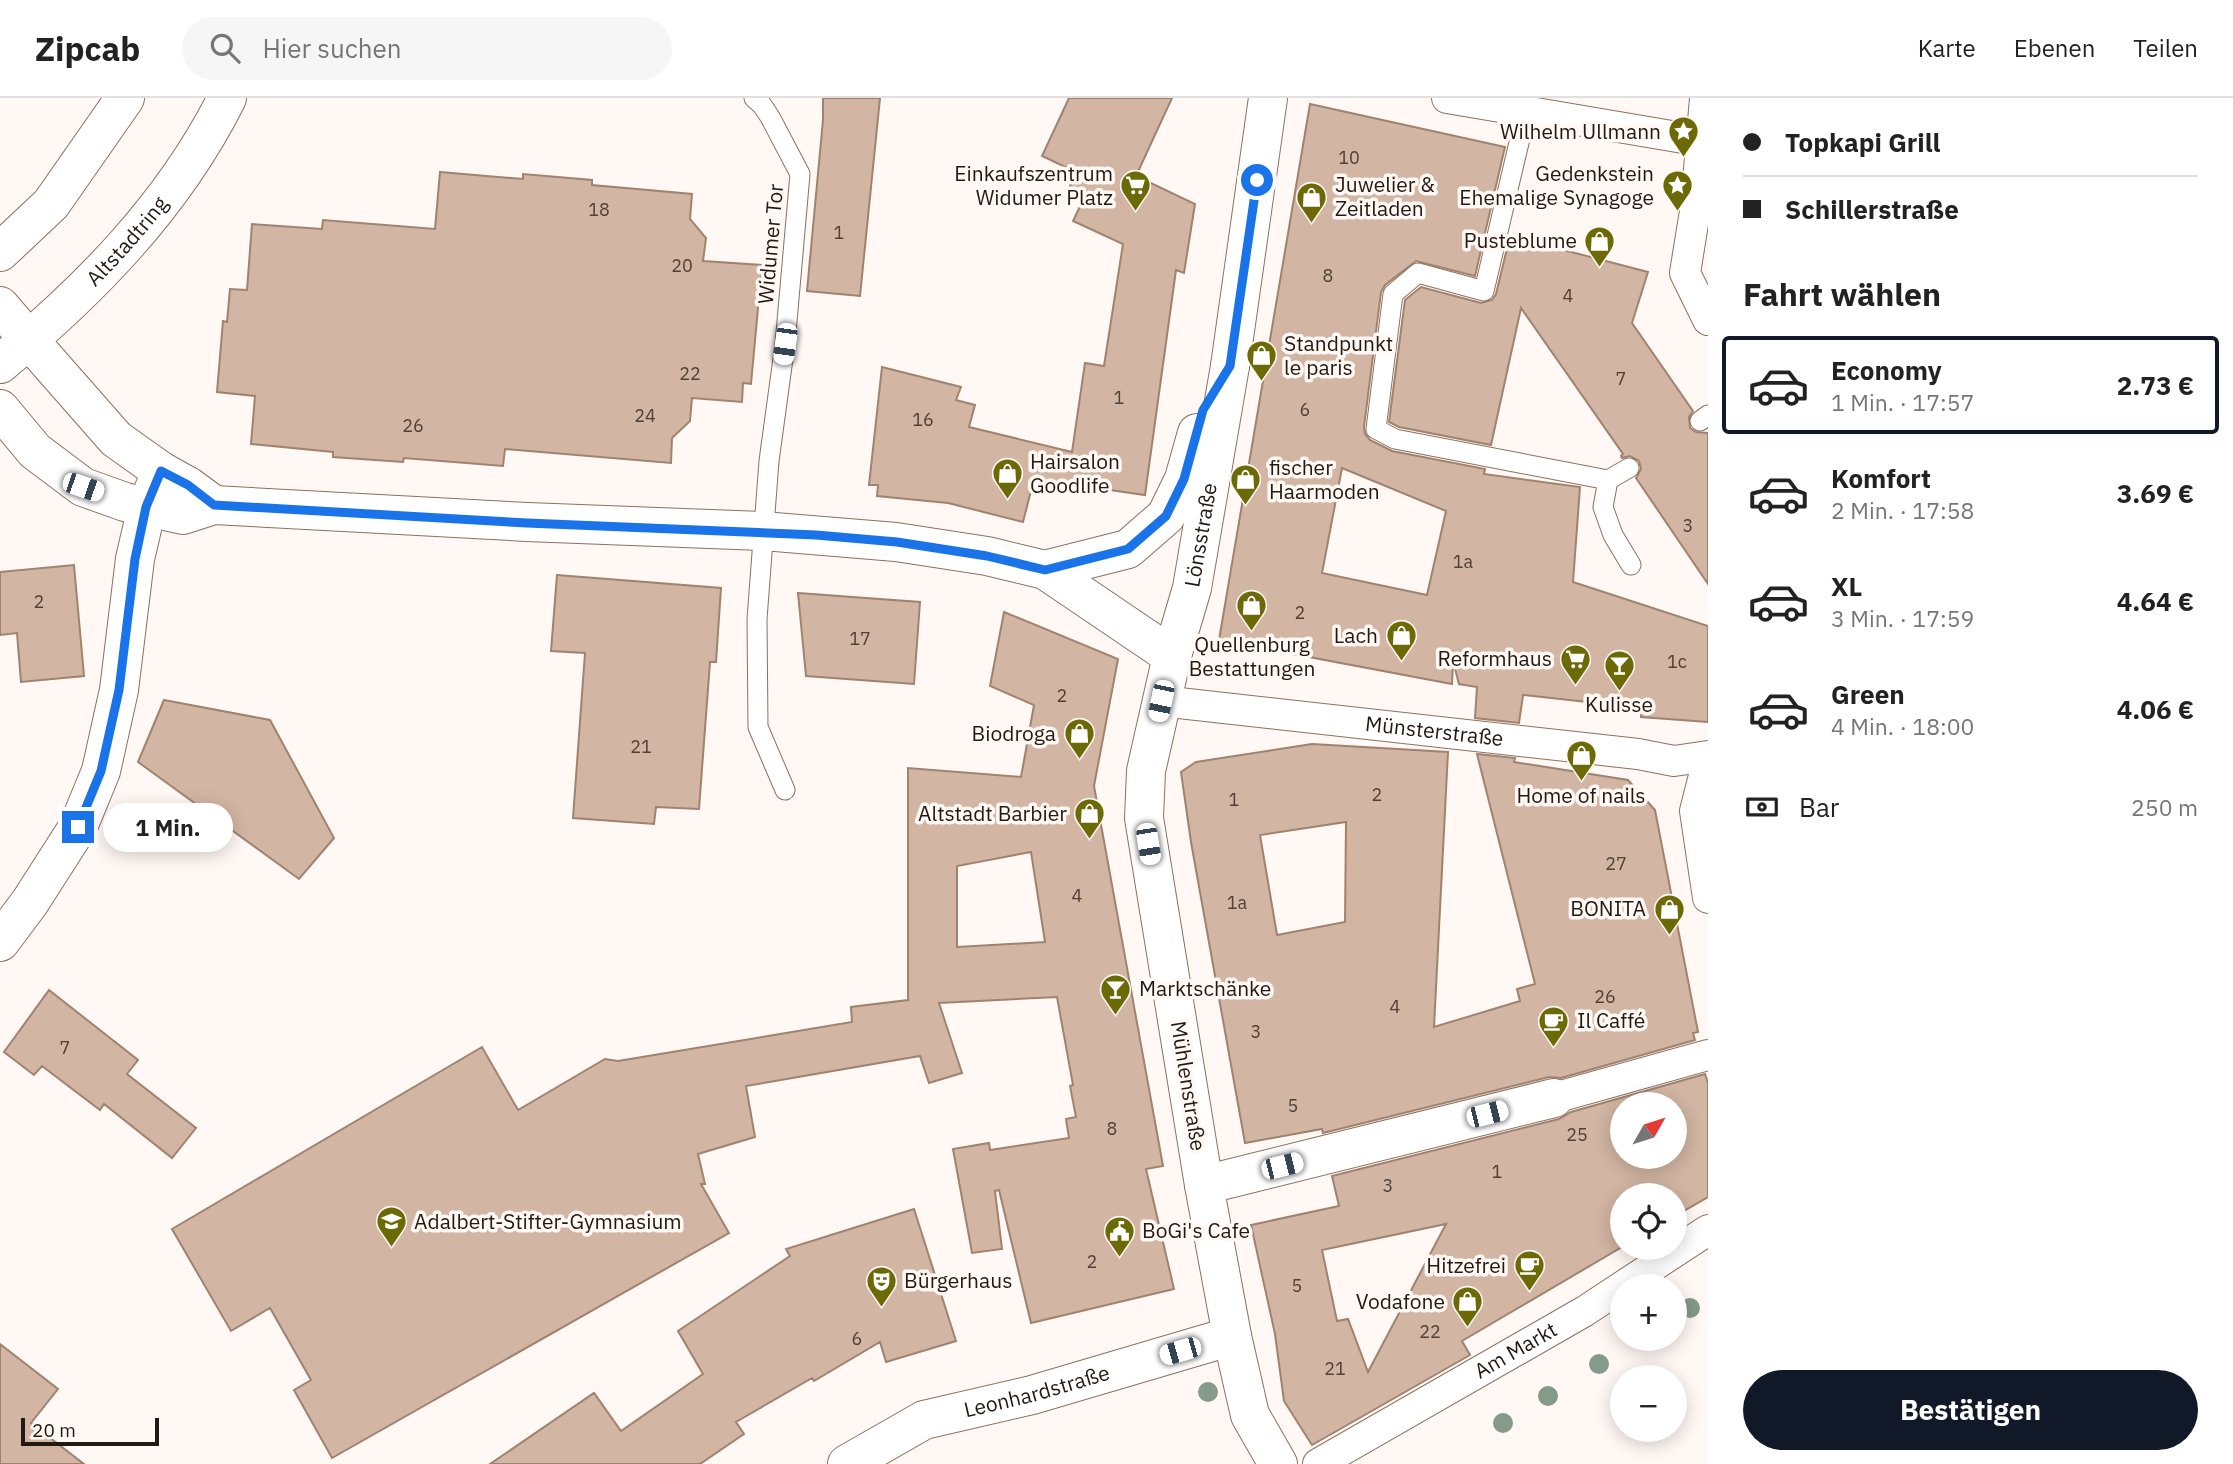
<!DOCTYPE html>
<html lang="de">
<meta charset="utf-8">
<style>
body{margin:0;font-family:"IBM Plex Sans",sans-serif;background:#f6f6f6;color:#222;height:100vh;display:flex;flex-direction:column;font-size:26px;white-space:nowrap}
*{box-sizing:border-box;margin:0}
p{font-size:23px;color:#767676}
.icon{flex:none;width:38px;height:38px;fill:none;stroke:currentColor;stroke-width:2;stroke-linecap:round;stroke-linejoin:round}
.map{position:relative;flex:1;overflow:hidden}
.side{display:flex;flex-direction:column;background:#fff;width:525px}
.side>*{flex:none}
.top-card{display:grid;align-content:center;height:154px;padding:0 35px;background:#fff}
.needle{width:46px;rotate:51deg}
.fabs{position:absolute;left:1610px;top:994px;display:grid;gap:14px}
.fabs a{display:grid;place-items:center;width:77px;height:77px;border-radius:50%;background:#fff;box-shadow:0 4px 18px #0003;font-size:35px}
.scale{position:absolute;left:21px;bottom:18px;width:138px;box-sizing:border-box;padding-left:7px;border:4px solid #241911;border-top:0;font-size:19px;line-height:24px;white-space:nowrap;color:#241911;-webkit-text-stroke:5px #fff8f4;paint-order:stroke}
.end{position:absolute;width:32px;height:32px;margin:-16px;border:9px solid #1a73e8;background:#fff;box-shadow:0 0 0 4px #fff}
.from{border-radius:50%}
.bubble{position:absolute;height:49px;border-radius:24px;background:#fff;box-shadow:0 4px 18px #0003;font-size:23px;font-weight:700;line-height:49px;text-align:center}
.car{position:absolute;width:21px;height:42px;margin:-21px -10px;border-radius:9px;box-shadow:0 0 5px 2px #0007;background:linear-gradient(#fff 24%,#345 0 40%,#fff 0 76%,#345 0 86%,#fff 0)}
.top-card b{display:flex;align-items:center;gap:24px;height:66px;font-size:26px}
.top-card b+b{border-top:2px solid #e0e0e0}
.top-card i{width:18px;height:18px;background:#222}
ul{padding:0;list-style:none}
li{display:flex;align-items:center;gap:21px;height:98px;margin:0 14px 10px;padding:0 21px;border:4px solid transparent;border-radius:7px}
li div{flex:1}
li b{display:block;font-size:26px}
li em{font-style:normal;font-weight:700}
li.current{border-color:#111827}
li>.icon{width:63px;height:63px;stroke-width:1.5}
h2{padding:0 35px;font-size:32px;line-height:84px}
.pay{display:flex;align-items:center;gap:18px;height:77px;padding:0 35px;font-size:26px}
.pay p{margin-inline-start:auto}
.cta{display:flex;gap:14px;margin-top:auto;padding:14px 35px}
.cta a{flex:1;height:80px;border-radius:42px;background:#111827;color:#fff;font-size:28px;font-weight:700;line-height:80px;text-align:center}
header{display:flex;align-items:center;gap:42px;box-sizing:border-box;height:98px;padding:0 35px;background:#fff;border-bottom:2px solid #e0e0e0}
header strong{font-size:33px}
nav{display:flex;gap:38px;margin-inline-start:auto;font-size:24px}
.search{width:490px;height:63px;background:#f6f6f6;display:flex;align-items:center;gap:18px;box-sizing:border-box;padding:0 24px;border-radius:38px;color:#767676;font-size:26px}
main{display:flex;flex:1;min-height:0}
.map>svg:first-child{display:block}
.building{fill:#d2b5a3;stroke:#a0826f;stroke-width:2;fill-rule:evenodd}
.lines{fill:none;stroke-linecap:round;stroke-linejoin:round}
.service-casing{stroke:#8d705e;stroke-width:21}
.pedestrian-casing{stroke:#8d705e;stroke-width:32}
.minor-casing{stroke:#8d705e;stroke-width:40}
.tertiary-casing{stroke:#8d705e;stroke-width:40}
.secondary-casing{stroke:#8d705e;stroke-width:40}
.service{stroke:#fff;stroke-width:19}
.pedestrian{stroke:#fff;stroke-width:30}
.minor{stroke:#fff;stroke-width:38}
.tertiary{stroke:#fff;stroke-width:38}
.secondary{stroke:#fff;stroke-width:38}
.tree{fill:#849b89}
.route{stroke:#1a73e8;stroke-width:9}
.labels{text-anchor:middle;stroke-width:7;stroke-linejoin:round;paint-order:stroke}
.number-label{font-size:18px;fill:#504036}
.poi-label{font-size:21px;fill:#241911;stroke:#fff8f4;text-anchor:end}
.street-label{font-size:21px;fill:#241911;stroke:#fff8f4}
</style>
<header>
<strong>Zipcab</strong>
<div class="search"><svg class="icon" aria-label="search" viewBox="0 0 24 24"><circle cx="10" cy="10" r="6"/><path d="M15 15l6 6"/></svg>Hier suchen</div>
<nav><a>Karte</a><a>Ebenen</a><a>Teilen</a></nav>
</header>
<main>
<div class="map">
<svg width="1708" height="1366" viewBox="0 0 1708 1366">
<rect width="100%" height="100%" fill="#fff8f4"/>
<path class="building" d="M823 0H880L860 198 807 193 823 22Z
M1069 0H1172L1136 78 1195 106 1184 175 1176 172 1145 397 1034 381 1023 424 948 405 877 398 878 387H869L882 269 961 289 956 302 975 307 969 329 1072 354 1085 265 1104 268 1123 146 1073 123 1084 100 1068 93 1076 74 1042 58Z
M1310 6 1505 49 1475 178 1416 163 1385 187 1381 194 1364 329 1365 336 1370 342 1392 353 1485 371 1484 376 1580 389 1573 484 1708 528V624L1641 619V610L1523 597 1519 625 1475 620 1477 589 1459 586 1453 563 1452 586 1219 542ZM1342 370 1446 413 1427 497 1322 475Z
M440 74 523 81V76L592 82V87L692 96 690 121 706 140 703 163 762 167 751 286 743 285 742 304 692 300 690 323 672 340 671 365 505 351 503 368 404 360 403 364 333 359V354L251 346 255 298 217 294 223 223 227 224 230 191 247 192 252 126 322 131 323 122 435 131Z
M1510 138 1648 174 1632 225 1693 313 1689 319 1690 330 1696 334 1708 335V486L1636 380 1641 371 1639 363 1630 358 1622 360 1621 358 1623 356 1521 210 1491 347 1399 329 1389 324 1405 202 1421 189 1481 205 1492 202 1496 196Z
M74 467 84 578 21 584 17 535 0 537V474Z
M557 477 721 490 716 564H710L699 711 656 709 654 726 573 720 585 555 551 553Z
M798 495 920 504 914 586 806 578Z
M1004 514 1118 561 1094 688 1163 1068 1146 1071 1174 1191 1031 1225 999 1092 995 1093 1002 1151 972 1155 953 1051 989 1045 990 1052 1069 1040 1066 1021 1076 1019 1070 988 1073 987 1057 899 939 905 962 975 929 985 920 958 746 988 755 1039 698 1056 705 1086H701L729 1135 332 1360 294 1292 311 1282 270 1210 231 1233 172 1131 482 949 518 1012 605 961 618 963 852 924 851 909 908 902V670L1021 679 1034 607 990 588ZM1031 754 1045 844 957 849V768Z
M164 602 270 622 334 740 299 781 138 664Z
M1312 646 1448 654 1434 929 1520 903 1517 891 1535 886 1477 656 1515 660 1514 664 1628 682 1655 712 1698 934 1693 935 1695 942 1561 980 1549 979 1323 1035 1322 1031 1245 1045 1191 744 1181 674 1196 664ZM1346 724 1345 824 1277 837 1260 737Z
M49 892 138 962 127 976 196 1030 172 1060 104 1006 100 1012 42 968 34 977 4 954Z
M1705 976 1708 985V1099L1675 1118V1097H1622V1149L1462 1243 1470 1257 1312 1347 1284 1303 1275 1236 1251 1127 1339 1108 1332 1078 1559 1021 1571 1014ZM1622 1006H1675V1059H1622ZM1446 1126 1368 1274 1348 1221 1337 1223 1322 1152Z
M914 1111 956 1243 886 1264 880 1244 814 1283 812 1280 736 1324 744 1336 700 1366H490L594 1295 621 1333 703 1276 678 1233 790 1158 786 1151Z
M0 1246 58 1291 31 1325 84 1366H0Z"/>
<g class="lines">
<defs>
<path id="service" d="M754 0 762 7 770 19 800 76 785 246 769 363 757 521 758 629 785 692
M1526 15 1484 193 1418 175 1393 196 1376 331 1395 341 1608 382 1629 370
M1700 323 1708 317
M1608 382 1603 409 1613 437 1631 467"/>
<g id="pedestrian">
<path d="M1447 0 1701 43"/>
<path d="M1705 0 1696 107 1685 175 1708 222"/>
<path id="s1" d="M1161 603 1638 656 1674 663 1708 658"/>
<path d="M1708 662 1695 713 1708 800"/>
<path d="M1554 1000 1708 957"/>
<path id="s2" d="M1318 1366 1585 1213 1708 1132"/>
</g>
<g id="minor">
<path d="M29 242 116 341 161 373 188 388 214 407"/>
<path d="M0 311 35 353 83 389 125 404 183 417 214 407 527 424 762 433 896 444 987 458 1045 472 1172 558"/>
<path d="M1045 472 1128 451 1166 418 1184 381 1197 335"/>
<path d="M0 844 30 804 78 729 101 673 119 592 135 461 147 409 161 373"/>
<path d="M1204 1087 1554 1000"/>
<path id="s3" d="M847 1366 924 1322 1032 1297 1232 1238 1204 1087 1144 720 1146 673 1172 558 1192 490 1230 268"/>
</g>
<path id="tertiary" d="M1230 268 1268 0
M1232 1238 1250 1317 1278 1366"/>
<g id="secondary">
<path d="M0 154 51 106 125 0"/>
<path d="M0 208 29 242"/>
<path id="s4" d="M0 266C91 191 174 106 227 0"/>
</g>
</defs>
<use href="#service" class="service-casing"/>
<use href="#pedestrian" class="pedestrian-casing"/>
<use href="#minor" class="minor-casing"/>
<use href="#tertiary" class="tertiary-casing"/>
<use href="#secondary" class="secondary-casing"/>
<use href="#service" class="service"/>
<use href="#pedestrian" class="pedestrian"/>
<use href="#minor" class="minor"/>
<use href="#tertiary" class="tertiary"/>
<use href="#secondary" class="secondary"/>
</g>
<g class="tree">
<circle cx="1690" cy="1210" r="10"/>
<circle cx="1599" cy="1266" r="10"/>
<circle cx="1208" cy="1294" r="10"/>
<circle cx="1548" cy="1298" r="10"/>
<circle cx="1503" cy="1325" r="10"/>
</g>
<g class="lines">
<path class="route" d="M78 729 101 673 119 592 135 461 146 409 161 373 188 387 214 407 527 425 816 437 897 444 987 458 1045 472 1128 451 1166 418 1184 381 1203 312 1230 268 1257 82"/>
</g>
<defs>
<symbol id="sight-pin" viewBox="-11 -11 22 30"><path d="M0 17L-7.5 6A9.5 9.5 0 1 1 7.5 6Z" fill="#6c6a06" stroke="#fff8f4"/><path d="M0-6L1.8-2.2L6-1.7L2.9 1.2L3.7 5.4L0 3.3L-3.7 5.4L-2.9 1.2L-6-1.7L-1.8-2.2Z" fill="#fff"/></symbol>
<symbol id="supermarket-pin" viewBox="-11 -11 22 30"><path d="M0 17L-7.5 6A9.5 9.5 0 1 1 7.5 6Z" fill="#6c6a06" stroke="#fff8f4"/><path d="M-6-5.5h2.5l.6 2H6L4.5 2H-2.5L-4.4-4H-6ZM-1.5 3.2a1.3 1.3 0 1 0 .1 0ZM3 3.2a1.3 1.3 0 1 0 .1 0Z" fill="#fff"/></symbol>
<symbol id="shop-pin" viewBox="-11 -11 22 30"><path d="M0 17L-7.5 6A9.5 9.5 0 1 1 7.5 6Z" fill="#6c6a06" stroke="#fff8f4"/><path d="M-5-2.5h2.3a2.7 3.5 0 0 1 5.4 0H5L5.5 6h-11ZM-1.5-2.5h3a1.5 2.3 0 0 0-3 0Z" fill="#fff"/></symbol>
<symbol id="bar-pin" viewBox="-11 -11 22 30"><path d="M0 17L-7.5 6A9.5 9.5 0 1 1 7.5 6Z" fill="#6c6a06" stroke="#fff8f4"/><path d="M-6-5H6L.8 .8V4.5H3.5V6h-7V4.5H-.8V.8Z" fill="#fff"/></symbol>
<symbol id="cafe-pin" viewBox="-11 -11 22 30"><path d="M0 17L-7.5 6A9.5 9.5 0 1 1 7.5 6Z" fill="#6c6a06" stroke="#fff8f4"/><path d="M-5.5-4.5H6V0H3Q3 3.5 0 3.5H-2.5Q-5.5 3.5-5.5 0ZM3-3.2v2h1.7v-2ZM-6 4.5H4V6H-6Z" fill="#fff"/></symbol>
<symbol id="school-pin" viewBox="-11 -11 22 30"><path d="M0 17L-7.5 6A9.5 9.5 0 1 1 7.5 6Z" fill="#6c6a06" stroke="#fff8f4"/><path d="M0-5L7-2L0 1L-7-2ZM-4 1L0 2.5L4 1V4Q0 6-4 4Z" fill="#fff"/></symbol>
<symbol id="civic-pin" viewBox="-11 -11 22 30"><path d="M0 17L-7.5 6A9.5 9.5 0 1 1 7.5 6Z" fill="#6c6a06" stroke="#fff8f4"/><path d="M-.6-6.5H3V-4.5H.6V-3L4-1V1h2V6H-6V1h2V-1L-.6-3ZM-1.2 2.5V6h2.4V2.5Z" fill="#fff"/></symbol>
<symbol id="theatre-pin" viewBox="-11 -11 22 30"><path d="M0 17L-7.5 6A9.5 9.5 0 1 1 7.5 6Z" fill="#6c6a06" stroke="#fff8f4"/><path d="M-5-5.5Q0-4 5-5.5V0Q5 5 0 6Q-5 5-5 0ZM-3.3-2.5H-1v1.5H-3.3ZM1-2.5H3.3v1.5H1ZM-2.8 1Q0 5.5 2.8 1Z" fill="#fff"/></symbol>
</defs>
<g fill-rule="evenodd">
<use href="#sight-pin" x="1666" y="16" width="35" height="47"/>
<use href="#supermarket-pin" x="1118" y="70" width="35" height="47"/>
<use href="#sight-pin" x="1660" y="70" width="35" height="47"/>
<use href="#shop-pin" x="1294" y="82" width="35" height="47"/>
<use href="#shop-pin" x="1582" y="126" width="35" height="47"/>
<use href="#shop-pin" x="1244" y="240" width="35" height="47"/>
<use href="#shop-pin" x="990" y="358" width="35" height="47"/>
<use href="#shop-pin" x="1228" y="364" width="35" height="47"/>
<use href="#shop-pin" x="1234" y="490" width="35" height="47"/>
<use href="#shop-pin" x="1384" y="520" width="35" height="47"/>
<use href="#supermarket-pin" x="1558" y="544" width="35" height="47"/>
<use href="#bar-pin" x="1602" y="550" width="35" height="47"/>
<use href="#shop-pin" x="1062" y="618" width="35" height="47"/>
<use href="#shop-pin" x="1564" y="640" width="35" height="47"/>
<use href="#shop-pin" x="1072" y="698" width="35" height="47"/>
<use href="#shop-pin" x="1652" y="794" width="35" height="47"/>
<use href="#bar-pin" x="1098" y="874" width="35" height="47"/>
<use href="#cafe-pin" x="1536" y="906" width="35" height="47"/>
<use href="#school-pin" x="374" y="1106" width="35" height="47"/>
<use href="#civic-pin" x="1102" y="1116" width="35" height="47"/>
<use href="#cafe-pin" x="1512" y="1150" width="35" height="47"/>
<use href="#theatre-pin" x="864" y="1166" width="35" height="47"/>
<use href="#shop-pin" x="1450" y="1186" width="35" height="47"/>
</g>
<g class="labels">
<g class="number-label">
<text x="1349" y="66">10</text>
<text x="599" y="118">18</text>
<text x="839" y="141">1</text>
<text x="682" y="174">20</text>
<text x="1328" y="184">8</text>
<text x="1568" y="204">4</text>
<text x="690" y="282">22</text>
<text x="1621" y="287">7</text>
<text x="1119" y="306">1</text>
<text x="1305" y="318">6</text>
<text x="645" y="324">24</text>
<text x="923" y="328">16</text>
<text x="413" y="334">26</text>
<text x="1688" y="434">3</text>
<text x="1463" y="470">1a</text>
<text x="39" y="510">2</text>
<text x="1300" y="521">2</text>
<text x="860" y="547">17</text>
<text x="1677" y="570">1c</text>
<text x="1062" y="604">2</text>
<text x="641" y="655">21</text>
<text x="1377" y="703">2</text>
<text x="1234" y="708">1</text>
<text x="1616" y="772">27</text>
<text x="1077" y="804">4</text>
<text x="1237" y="811">1a</text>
<text x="1605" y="905">26</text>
<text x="1395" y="915">4</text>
<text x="1256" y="940">3</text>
<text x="65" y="956">7</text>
<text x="1293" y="1014">5</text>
<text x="1112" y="1037">8</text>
<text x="1577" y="1043">25</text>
<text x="1497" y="1080">1</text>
<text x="1388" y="1094">3</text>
<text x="1092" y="1170">2</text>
<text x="1297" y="1194">5</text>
<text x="1430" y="1240">22</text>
<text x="857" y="1247">6</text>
<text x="1335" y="1277">21</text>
</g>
<g class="poi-label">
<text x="1661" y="41">Wilhelm Ullmann</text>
<text x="1113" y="83">Einkaufszentrum<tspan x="1113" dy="24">Widumer Platz</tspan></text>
<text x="1654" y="83">Gedenkstein<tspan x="1654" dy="24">Ehemalige Synagoge</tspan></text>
<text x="1335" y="94" text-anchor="start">Juwelier &amp;<tspan x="1335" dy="24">Zeitladen</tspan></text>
<text x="1577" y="150">Pusteblume</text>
<text x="1284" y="253" text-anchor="start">Standpunkt<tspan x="1284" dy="24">le paris</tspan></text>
<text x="1030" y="371" text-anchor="start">Hairsalon<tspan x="1030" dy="24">Goodlife</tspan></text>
<text x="1269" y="377" text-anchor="start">fischer<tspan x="1269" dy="24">Haarmoden</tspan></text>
<text x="1378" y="545">Lach</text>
<text x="1252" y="554" text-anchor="middle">Quellenburg<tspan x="1252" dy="24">Bestattungen</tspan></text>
<text x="1552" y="568">Reformhaus</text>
<text x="1619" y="614" text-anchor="middle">Kulisse</text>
<text x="1056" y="643">Biodroga</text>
<text x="1581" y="705" text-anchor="middle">Home of nails</text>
<text x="1067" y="723">Altstadt Barbier</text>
<text x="1646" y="818">BONITA</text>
<text x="1139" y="898" text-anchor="start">Marktschänke</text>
<text x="1577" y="930" text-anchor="start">Il Caffé</text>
<text x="414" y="1131" text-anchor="start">Adalbert-Stifter-Gymnasium</text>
<text x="1142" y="1140" text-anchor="start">BoGi's Cafe</text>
<text x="1506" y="1175">Hitzefrei</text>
<text x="904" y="1190" text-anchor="start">Bürgerhaus</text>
<text x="1445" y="1211">Vodafone</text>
</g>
<g class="street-label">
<text dy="7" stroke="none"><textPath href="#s4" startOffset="177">Altstadtring</textPath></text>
<text transform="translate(771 146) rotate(-85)" y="7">Widumer Tor</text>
<text dy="7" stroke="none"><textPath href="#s3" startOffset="1223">Lönsstraße</textPath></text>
<text dy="7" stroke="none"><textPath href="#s1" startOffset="275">Münsterstraße</textPath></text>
<text transform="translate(1188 988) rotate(81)" y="7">Mühlenstraße</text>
<text dy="7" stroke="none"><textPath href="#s2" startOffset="228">Am Markt</textPath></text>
<text dy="7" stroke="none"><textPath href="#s3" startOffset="205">Leonhardstraße</textPath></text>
</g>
</g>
</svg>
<div class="fabs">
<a><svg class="needle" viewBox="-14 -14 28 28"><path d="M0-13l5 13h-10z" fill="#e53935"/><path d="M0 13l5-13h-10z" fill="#767676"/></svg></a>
<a><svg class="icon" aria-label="locate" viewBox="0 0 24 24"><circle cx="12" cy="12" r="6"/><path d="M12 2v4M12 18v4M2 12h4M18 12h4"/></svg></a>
<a>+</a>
<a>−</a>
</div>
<div class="scale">20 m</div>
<i class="end from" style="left:1257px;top:82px"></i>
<i class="end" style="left:78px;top:729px"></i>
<div class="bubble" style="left:103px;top:705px;width:130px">1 Min.</div>
<i class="car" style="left:785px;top:246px;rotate:188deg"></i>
<i class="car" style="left:83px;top:389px;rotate:109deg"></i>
<i class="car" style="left:1161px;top:603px;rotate:192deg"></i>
<i class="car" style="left:1148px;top:746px;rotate:171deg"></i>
<i class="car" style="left:1487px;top:1016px;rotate:76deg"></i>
<i class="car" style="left:1282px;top:1068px;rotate:76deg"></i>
<i class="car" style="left:1180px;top:1253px;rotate:254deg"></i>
</div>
<section class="side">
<div class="top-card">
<b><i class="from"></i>Topkapi Grill</b>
<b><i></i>Schillerstraße</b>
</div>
<h2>Fahrt wählen</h2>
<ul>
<li class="current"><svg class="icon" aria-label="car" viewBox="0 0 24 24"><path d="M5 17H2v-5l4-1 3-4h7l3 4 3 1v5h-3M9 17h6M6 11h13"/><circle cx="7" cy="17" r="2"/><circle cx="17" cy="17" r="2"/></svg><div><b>Economy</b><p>1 Min. · 17:57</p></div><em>2.73 €</em></li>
<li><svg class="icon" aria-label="car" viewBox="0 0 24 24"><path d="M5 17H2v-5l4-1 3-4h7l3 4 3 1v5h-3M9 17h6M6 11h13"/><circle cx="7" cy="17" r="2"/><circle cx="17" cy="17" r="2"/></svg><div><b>Komfort</b><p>2 Min. · 17:58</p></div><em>3.69 €</em></li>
<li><svg class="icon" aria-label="car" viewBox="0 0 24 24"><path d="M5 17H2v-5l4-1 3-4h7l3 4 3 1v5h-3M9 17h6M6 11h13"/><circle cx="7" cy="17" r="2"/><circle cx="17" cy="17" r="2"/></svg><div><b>XL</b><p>3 Min. · 17:59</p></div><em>4.64 €</em></li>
<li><svg class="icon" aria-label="car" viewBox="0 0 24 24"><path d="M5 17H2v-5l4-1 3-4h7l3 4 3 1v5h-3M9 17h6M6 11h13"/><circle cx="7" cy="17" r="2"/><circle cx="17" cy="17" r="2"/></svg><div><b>Green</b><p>4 Min. · 18:00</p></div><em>4.06 €</em></li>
</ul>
<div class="pay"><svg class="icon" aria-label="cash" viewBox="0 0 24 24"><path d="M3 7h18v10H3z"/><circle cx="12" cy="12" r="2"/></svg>Bar<p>250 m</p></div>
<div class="cta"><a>Bestätigen</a></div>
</section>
</main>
